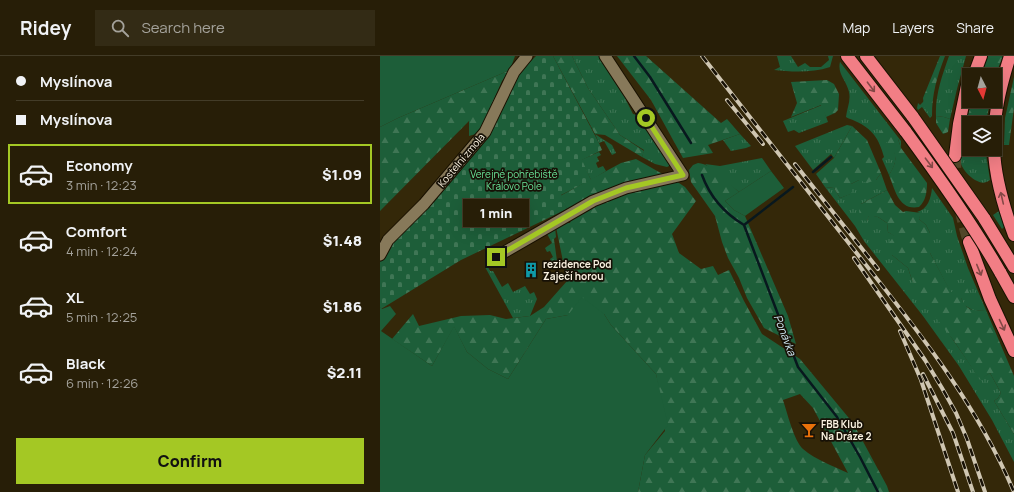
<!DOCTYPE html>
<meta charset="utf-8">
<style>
body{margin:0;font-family:Manrope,sans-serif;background:#332b15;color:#f1f3f6;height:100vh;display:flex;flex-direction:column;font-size:15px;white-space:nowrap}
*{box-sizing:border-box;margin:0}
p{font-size:13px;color:#a4a29b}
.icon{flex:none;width:22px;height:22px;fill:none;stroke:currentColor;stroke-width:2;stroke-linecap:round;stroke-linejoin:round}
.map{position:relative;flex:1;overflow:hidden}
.details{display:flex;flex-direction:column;background:#271e07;width:380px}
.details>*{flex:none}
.hud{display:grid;align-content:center;height:88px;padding:0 16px;background:#271e07}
.needle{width:26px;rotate:174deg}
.buttons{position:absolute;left:582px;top:12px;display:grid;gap:8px}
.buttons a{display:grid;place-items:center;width:40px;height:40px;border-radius:0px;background:#271e07;box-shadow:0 4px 16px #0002,0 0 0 1px #433c28;font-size:20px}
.end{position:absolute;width:18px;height:18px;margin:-9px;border:5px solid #a4c824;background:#111;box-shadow:0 0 0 2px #111}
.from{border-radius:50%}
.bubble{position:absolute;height:28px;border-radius:0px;background:#271e07;box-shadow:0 4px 16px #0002,0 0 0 1px #433c28;font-size:13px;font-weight:800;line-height:28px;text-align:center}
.hud b{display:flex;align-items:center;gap:14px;height:38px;font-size:15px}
.hud b+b{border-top:1px solid #433c28}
.hud i{width:10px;height:10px;background:#f1f3f6}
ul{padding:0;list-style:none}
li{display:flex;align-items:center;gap:12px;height:60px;margin:0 8px 6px;padding:0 8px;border:2px solid transparent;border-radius:0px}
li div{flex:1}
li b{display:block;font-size:15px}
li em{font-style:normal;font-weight:800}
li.current{border-color:#a4c824}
li>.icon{width:36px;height:36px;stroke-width:1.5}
.primary-button{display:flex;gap:8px;margin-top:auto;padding:8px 16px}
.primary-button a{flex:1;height:46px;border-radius:0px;background:#a4c824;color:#111;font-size:16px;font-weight:800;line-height:46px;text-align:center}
header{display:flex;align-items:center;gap:24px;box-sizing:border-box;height:56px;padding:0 20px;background:#271e07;border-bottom:1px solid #433c28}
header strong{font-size:19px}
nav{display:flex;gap:22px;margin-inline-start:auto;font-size:14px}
.search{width:280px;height:36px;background:#332b15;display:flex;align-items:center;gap:10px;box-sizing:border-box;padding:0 14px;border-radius:0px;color:#a4a29b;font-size:15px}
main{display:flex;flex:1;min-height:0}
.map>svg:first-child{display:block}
.grass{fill:url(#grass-tufts)}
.forest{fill:url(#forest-firs);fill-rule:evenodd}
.cemetery{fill:url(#cemetery-stones)}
.garden{fill:#1d5e39}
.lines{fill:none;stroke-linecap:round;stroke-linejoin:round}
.stream{stroke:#08181e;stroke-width:2.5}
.highway-tunnel{stroke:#524629;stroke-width:12;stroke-dasharray:12 6;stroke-linecap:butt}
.minor-casing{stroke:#191100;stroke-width:13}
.highway-casing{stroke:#191100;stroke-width:14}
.minor{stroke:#87795a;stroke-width:11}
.highway{stroke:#f27e85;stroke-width:12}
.rail-casing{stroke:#cfc6b2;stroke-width:4}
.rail{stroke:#171106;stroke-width:2.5;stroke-dasharray:8;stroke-linecap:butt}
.highway-bridge-casing{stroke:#191100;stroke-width:14;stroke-linecap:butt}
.highway-bridge{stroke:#f27e85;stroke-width:12}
.oneway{stroke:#844846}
.route{stroke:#a4c824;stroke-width:5}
.labels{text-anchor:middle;stroke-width:3.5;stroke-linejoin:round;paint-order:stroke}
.street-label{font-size:10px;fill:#faf2e1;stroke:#171106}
.park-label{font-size:10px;fill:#69e69a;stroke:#171106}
.poi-label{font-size:10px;font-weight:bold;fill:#faf2e1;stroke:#171106;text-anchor:start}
.water-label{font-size:11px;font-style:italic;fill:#cfe9f4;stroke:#171106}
</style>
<header>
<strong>Ridey</strong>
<div class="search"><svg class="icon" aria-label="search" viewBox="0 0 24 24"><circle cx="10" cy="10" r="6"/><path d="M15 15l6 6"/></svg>Search here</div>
<nav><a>Map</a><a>Layers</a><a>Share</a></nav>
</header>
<main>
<section class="details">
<div class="hud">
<b><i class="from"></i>Myslínova</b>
<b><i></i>Myslínova</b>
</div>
<ul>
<li class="current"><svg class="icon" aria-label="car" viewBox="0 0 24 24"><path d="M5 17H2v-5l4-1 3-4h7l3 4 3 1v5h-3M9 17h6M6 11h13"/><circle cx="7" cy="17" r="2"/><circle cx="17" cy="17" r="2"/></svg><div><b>Economy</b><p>3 min · 12:23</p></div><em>$1.09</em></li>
<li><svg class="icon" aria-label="car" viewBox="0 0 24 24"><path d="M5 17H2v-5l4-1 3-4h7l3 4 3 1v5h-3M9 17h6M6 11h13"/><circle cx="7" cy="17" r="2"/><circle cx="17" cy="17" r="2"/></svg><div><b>Comfort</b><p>4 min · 12:24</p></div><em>$1.48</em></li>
<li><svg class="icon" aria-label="car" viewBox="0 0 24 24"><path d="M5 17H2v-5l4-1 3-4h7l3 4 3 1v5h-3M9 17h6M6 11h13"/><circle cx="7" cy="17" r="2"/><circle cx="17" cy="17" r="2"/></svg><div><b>XL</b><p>5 min · 12:25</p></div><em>$1.86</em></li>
<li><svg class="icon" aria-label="car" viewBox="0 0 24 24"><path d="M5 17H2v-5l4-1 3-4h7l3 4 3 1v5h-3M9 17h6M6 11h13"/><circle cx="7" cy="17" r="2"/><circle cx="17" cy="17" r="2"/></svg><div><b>Black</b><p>6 min · 12:26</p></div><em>$2.11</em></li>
</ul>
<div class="primary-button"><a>Confirm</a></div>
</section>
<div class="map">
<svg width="634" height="436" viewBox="0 0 634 436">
<defs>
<pattern id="grass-tufts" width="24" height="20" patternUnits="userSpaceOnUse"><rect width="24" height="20" fill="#1d5e39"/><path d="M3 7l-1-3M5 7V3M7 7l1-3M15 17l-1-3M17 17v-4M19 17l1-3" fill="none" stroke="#3f7655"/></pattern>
<pattern id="forest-firs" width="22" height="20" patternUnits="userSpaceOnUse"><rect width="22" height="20" fill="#1d5e39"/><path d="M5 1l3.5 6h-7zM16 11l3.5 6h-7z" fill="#3f7655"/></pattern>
<pattern id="cemetery-stones" width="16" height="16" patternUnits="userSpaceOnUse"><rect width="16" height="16" fill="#1d5e39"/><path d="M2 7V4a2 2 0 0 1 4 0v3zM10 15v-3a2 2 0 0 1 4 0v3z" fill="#3f7655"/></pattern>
</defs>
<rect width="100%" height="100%" fill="#342809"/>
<path class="grass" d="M192 0H220L245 37 246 44 253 58 261 60 290 106 289 110 287 111 275 108 262 101 264 94 240 79 208 32Z
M397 0H411L418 11 425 7 430 11H441L449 4 448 0H453L450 11C432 17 412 16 394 14L400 11Z
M569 0H586L577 33 570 63 564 61 556 60C555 39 562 20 569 0Z
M460 6 521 85V92L518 83 514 94C517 104 515 110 509 119L502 103 504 101C499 83 493 73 475 65 471 63 469 63 466 61 467 52 471 45 469 36 467 25 457 18 460 6Z
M544 45 545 51 551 60H552L550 62 542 51 538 54 537 52 538 47 540 49Z
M442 49 448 66 419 77 414 74 408 76 403 65Z
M586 66 589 72V93H608V97L606 98 610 124C604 128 601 127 595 124 590 121 583 114 581 108 580 98 585 77 586 66Z
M467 69 472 70 454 102 451 98 433 114 415 90Z
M215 78 232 89 236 97 232 99 224 85 219 87Z
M360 78 371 90 366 92 351 95 343 84Z
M219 96 221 99 217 101 219 105 216 107 218 112 223 110 226 115 211 124 201 104Z
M382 102 391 115 359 136 325 108 340 110Z
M501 117 507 134 481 148 487 165 489 159 498 161 507 167 508 176 515 180 512 199 528 212 532 224 600 323 610 317 621 337 618 342 614 345 634 378V406L612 364 579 310 543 260 484 185 475 170 445 131 454 132 460 142 470 138 471 128 479 124H496Z
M552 132 573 162 577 180 588 212 606 254 594 255 584 249 581 242 571 237 550 197V177L546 169 539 163 540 157 537 156C548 153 551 142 552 132Z
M619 155 624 171 622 173 613 159Z
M175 171 176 181 174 183 177 205 172 207 170 203 173 201 170 195 167 196 165 192 172 187 166 176Z
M109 208 110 210 108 211 110 215H113L122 231 128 227 133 236 145 230 150 238 154 236 157 243 150 260 133 262 105 211Z"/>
<path class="forest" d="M173 0H192L208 32 240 79 264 95 262 101 225 79 215 78Z
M237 0H266L341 67 347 63 360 78 328 89 333 97 303 102 271 44Z
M560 0H565C557 21 552 37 552 60H551L544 51 543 42Z
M608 0H623L615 20 601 19Z
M130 14 122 25 99 77 89 80V65L0 155V71L18 62Z
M634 21V52L629 89H624L625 62Z
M447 24 454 28 459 38 458 54 455 57 446 61 441 49 411 61 417 47 411 26Z
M592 45H610L606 67H589V72L586 66Z
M556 60 564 61 570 63 568 76 563 78 556 67Z
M472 70 487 84 501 117 496 124 487 127 479 124 471 128V138L460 142 454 132 445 131 436 118 454 102Z
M503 72 512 76 518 83 521 92 547 127C547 135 546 145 539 151 519 155 515 134 509 119 522 98 513 93 498 78Z
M256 103 286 120 210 144 187 153 180 140 241 107Z
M318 107C334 109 347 125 359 136L345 145 354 154 365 160 408 260 416 288 384 272 367 242 359 222 348 202 342 186 335 160 311 126 309 114 313 109Z
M296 125 305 131 316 145 292 178 299 197 321 213 333 210 338 219 349 214 364 245 382 278 420 303 473 367 507 430 509 436H258L265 399 285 375 276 318 231 269 224 258 188 259 166 263 128 323 108 313 87 296 74 271 52 310 12 283 33 258 39 270 81 260 110 259 126 263 150 260 164 251 187 225 176 171 182 167H190L192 161 235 140ZM420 338 433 352 468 417C453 410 436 404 423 393 414 385 407 356 403 344Z
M507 134 515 149 523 156 526 155 541 157 539 163 546 169 550 177V197L571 236 587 232 590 239 581 242C587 255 593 255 606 254L634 320V378L614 345 618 342 621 337 610 317 600 324 574 285 543 245 532 224 528 212 512 199 506 191 514 180 508 176 507 167 498 161 489 160 487 165 481 164 479 155 481 148Z"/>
<path class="cemetery" d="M156 0H173L219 87 222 94 202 104 211 124 181 139 187 153 81 204 1 253 0 251V206L5 197 29 166 56 141 138 18Z"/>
<path class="garden" d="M0 0H135L130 14 18 62 0 71Z
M391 115 404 132 365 160 354 154 345 145Z
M202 241 224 258 231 269 276 318 288 369 265 399 258 436H0V251L2 253 10 250 16 258 1 275 52 310 74 270 87 296 108 313 128 323 166 263 188 259Z"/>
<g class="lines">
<path class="stream" d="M254 0 270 21 311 87
M433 116 451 101
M322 119C330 141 344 157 364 169L418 311 457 361 480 401 498 436
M364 169 413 131"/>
<path class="highway-tunnel" d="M575 100C575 129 580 157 589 186"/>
<defs>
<path id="minor" d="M0 199 8 184 44 148 105 76 134 16 147 0
M116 201 213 145 246 132 303 119 225 0"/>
<path id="highway" d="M467 0 526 76
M486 0 533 61
M594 19 601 0
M615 67C617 43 623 22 630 0
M614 93C615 123 624 152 634 179
M575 100 579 68 589 20
M604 162 634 211
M589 186 610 243 634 295
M620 216 634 241"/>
</defs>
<use href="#minor" class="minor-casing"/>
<use href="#highway" class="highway-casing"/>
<use href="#minor" class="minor"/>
<use href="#highway" class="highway"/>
<defs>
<path id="rail" d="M322 0C373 65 424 130 475 195 535 271 596 346 634 436
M347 44 383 88
M415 108 498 213
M474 202 545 304 562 332 576 357 587 383 605 436
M520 275 541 324 578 436
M543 318 573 377 593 436"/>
</defs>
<use href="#rail" class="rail-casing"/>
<use href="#rail" class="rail"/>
<defs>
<path id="highway-bridge" d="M533 61 604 162
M526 76C559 121 592 167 620 216"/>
</defs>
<use href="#highway-bridge" class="highway-bridge-casing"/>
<use href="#highway-bridge" class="highway-bridge"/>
</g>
<defs><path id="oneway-shaft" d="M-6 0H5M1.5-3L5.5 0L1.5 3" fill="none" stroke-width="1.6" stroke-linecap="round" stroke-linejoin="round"/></defs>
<g class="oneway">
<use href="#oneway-shaft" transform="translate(491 31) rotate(53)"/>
<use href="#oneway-shaft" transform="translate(549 107) rotate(53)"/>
<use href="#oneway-shaft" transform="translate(622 142) rotate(-103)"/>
<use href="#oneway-shaft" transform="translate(599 214) rotate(68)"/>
<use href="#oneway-shaft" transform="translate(622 269) rotate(65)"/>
</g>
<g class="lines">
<path class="route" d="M116 201 213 145 246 132 303 119 266 62"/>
</g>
<defs>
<symbol id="building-bare" viewBox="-9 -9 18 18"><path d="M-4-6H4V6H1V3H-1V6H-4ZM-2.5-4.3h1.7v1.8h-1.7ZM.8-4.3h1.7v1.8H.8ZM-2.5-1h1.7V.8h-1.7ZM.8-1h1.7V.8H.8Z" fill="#0f9aa8" stroke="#171106" stroke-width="2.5" paint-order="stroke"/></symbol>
<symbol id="bar-bare" viewBox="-9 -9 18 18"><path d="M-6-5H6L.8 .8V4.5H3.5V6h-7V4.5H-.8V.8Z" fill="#e8710a" stroke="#171106" stroke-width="2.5" paint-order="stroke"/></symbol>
</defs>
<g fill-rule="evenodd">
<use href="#building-bare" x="140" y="203" width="22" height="22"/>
<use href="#bar-bare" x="418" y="363" width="22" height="22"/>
</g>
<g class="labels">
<g class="street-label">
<text transform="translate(81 104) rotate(-50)" y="4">Kostelní zmola</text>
</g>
<g class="park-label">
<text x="134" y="122">Veřejné pohřebiště<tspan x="134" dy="12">Královo Pole</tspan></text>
</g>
<g class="poi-label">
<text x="163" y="212">rezidence Pod<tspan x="163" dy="12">Zaječí horou</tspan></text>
<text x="441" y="372">FBB Klub<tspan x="441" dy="12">Na Dráze 2</tspan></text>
</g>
<g class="water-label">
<text transform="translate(405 279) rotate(69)" y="4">Ponávka</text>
</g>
</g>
</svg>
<div class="buttons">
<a><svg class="needle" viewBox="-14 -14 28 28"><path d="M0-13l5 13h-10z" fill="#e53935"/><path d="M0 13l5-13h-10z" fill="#a4a29b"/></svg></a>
<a><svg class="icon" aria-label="layers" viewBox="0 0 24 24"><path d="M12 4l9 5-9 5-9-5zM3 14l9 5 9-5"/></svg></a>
</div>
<i class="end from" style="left:266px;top:62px"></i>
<i class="end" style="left:116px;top:201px"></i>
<div class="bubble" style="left:83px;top:143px;width:66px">1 min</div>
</div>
</main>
